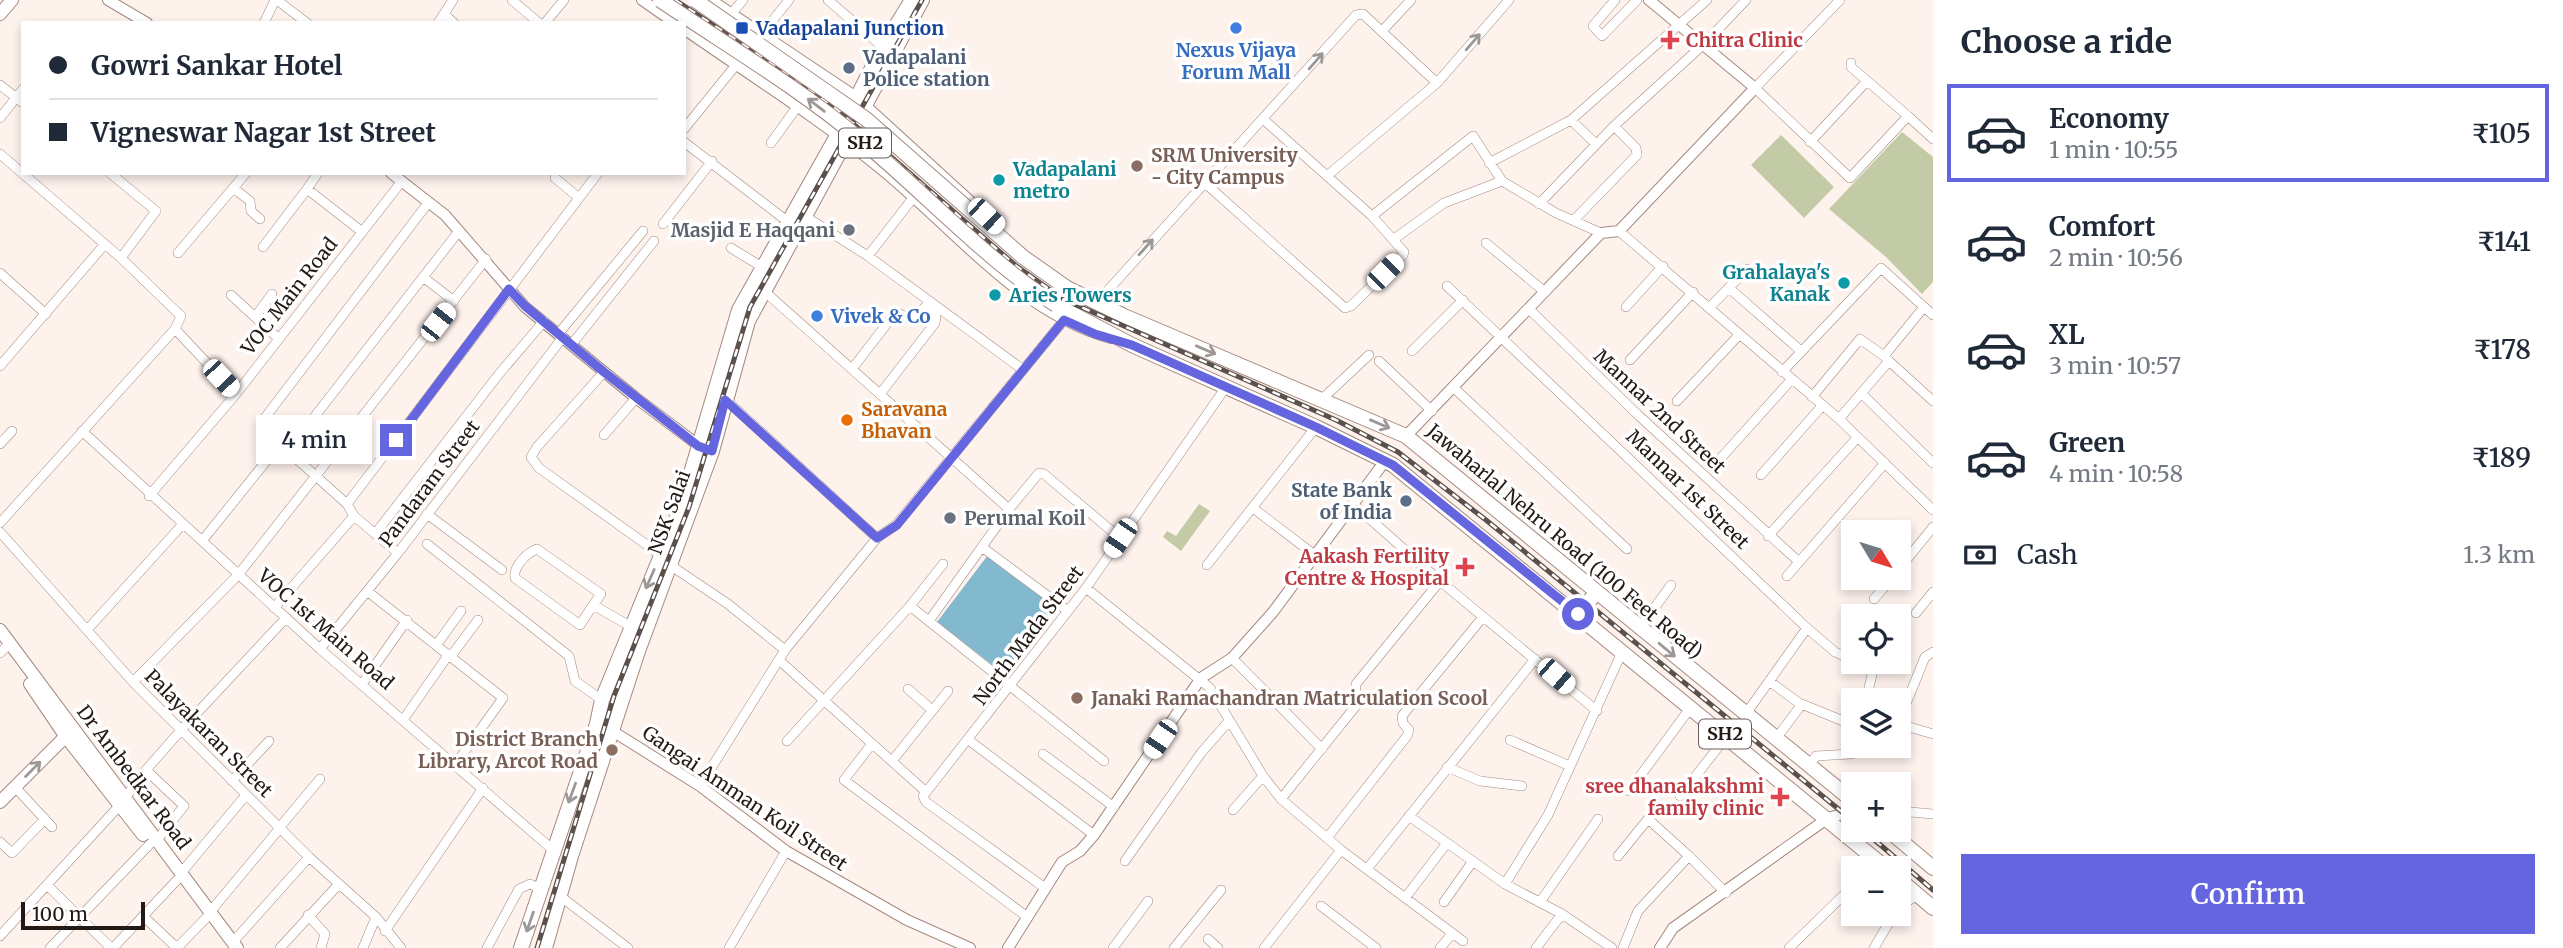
<!DOCTYPE html>
<meta charset="utf-8">
<style>
body{margin:0;font-family:Merriweather,serif;background:#f2f2f3;color:#1f2937;height:100vh;display:flex;flex-direction:column;font-size:26px;white-space:nowrap}
*{box-sizing:border-box;margin:0}
p{font-size:23px;color:#747a83}
.icon{flex:none;width:38px;height:38px;fill:none;stroke:currentColor;stroke-width:2;stroke-linecap:round;stroke-linejoin:round}
.map{position:relative;flex:1;overflow:hidden}
.panel{display:flex;flex-direction:column;background:#fff;width:630px}
.panel>*{flex:none}
.guide{position:absolute;left:21px;top:21px;width:665px;height:154px;border-radius:0px;box-shadow:0 4px 10px #0003;display:grid;align-content:center;height:154px;padding:0 28px;background:#fff}
.needle{width:46px;rotate:128deg}
.controls{position:absolute;left:1841px;top:520px;display:grid;gap:14px}
.controls a{display:grid;place-items:center;width:70px;height:70px;border-radius:0px;background:#fff;box-shadow:0 4px 10px #0003;font-size:35px}
.scale{position:absolute;left:21px;bottom:18px;width:124px;box-sizing:border-box;padding-left:7px;border:4px solid #231915;border-top:0;font-size:19px;line-height:24px;white-space:nowrap;color:#231915;-webkit-text-stroke:5px #fff;paint-order:stroke}
.end{position:absolute;width:32px;height:32px;margin:-16px;border:9px solid #6566df;background:#fff;box-shadow:0 0 0 4px #fff}
.from{border-radius:50%}
.bubble{position:absolute;height:49px;border-radius:0px;background:#fff;box-shadow:0 4px 10px #0003;font-size:23px;font-weight:600;line-height:49px;text-align:center}
.car{position:absolute;width:21px;height:42px;margin:-21px -10px;border-radius:9px;box-shadow:0 0 5px 2px #0007;background:linear-gradient(#fff 24%,#345 0 40%,#fff 0 76%,#345 0 86%,#fff 0)}
.guide b{display:flex;align-items:center;gap:24px;height:66px;font-size:26px}
.guide b+b{border-top:2px solid #e0e1e3}
.guide i{width:18px;height:18px;background:#1f2937}
ul{padding:0;list-style:none}
li{display:flex;align-items:center;gap:21px;height:98px;margin:0 14px 10px;padding:0 14px;border:4px solid transparent;border-radius:0px}
li div{flex:1}
li b{display:block;font-size:26px}
li em{font-style:normal;font-weight:600}
li.active{border-color:#6566df}
li>.icon{width:63px;height:63px;stroke-width:1.5}
h2{padding:0 28px;font-size:32px;line-height:84px}
.pay{display:flex;align-items:center;gap:18px;height:77px;padding:0 28px;font-size:26px}
.pay p{margin-inline-start:auto}
.button{display:flex;gap:14px;margin-top:auto;padding:14px 28px}
.button a{flex:1;height:80px;border-radius:0px;background:#6566df;color:#fff;font-size:28px;font-weight:600;line-height:80px;text-align:center}
main{display:flex;flex:1;min-height:0}
.map>svg:first-child{display:block}
.green{fill:#c3caa6}
.water{fill:#83b9cf}
.lines{fill:none;stroke-linecap:round;stroke-linejoin:round}
.minor-casing{stroke:#a4897e;stroke-width:10}
.tertiary-casing{stroke:#a4897e;stroke-width:12}
.secondary-casing{stroke:#a4897e;stroke-width:14}
.primary-casing{stroke:#a4897e;stroke-width:16}
.minor{stroke:#fff;stroke-width:9}
.tertiary{stroke:#fff;stroke-width:10}
.secondary{stroke:#fff;stroke-width:12}
.primary{stroke:#fff;stroke-width:14}
.rail-casing{stroke:#5a504c;stroke-width:5}
.rail{stroke:#fff;stroke-width:2.5;stroke-dasharray:8;stroke-linecap:butt}
.primary-bridge-casing{stroke:#a4897e;stroke-width:16;stroke-linecap:butt}
.primary-bridge{stroke:#fff;stroke-width:14}
.oneway{stroke:#9c9896}
.route{stroke:#6566df;stroke-width:9}
.transit-dot{fill:#1a4fb4;stroke:#fff;stroke-width:2.5}
.shop-dot{fill:#3f7fe0;stroke:#fff;stroke-width:2.5}
.health-dot{fill:#e0444e;stroke:#fff;stroke-width:2.5}
.service-dot{fill:#5c6f8a;stroke:#fff;stroke-width:2.5}
.education-dot{fill:#8d6e63;stroke:#fff;stroke-width:2.5}
.culture-dot{fill:#0f9aa8;stroke:#fff;stroke-width:2.5}
.worship-dot{fill:#6b7280;stroke:#fff;stroke-width:2.5}
.food-dot{fill:#e8710a;stroke:#fff;stroke-width:2.5}
.labels{text-anchor:middle;stroke-width:7;stroke-linejoin:round;paint-order:stroke}
.shield{fill:#fff;stroke:#655e5b;stroke-width:2}
.shield-label{font-size:18px;font-weight:bold;fill:#231915}
.transit-label{font-size:19px;font-weight:bold;fill:#164399;stroke:#fff;text-anchor:start}
.health-label{font-size:19px;font-weight:bold;fill:#be3a42;stroke:#fff;text-anchor:end}
.shop-label{font-size:19px;font-weight:bold;fill:#366cbe;stroke:#fff}
.service-label{font-size:19px;font-weight:bold;fill:#4e5e75;stroke:#fff;text-anchor:start}
.education-label{font-size:19px;font-weight:bold;fill:#785e54;stroke:#fff;text-anchor:start}
.culture-label{font-size:19px;font-weight:bold;fill:#0d838f;stroke:#fff;text-anchor:start}
.worship-label{font-size:19px;font-weight:bold;fill:#5b616d;stroke:#fff;text-anchor:end}
.street-label{font-size:19px;fill:#231915;stroke:#fff}
.food-label{font-size:19px;font-weight:bold;fill:#c56008;stroke:#fff;text-anchor:start}
</style>
<main>
<div class="map">
<svg width="1933" height="948" viewBox="0 0 1933 948">
<rect width="100%" height="100%" fill="#fef2ed"/>
<path class="green" d="M1902 132 1933 157V282L1922 294 1886 257 1829 209Z
M1781 135 1834 187 1804 218 1751 165Z
M1199 504 1210 511 1181 551 1163 537 1167 531 1176 536Z"/>
<path class="water" d="M988 555 1057 608 1005 675 937 622Z"/>
<g class="lines">
<defs>
<path id="minor" d="M277 0 307 23
M512 0 539 23
M828 0 883 47
M1615 0 1593 26 1602 36 1637 0
M1840 0 1755 88 1850 178 1908 116 1933 139
M444 14 454 23
M731 14 743 0
M773 20 789 0
M264 23 275 0
M438 23 453 0
M545 23 564 0
M1382 31 1411 0
M1851 63V67L1908 116
M0 85 23 103
M0 118 23 89
M1571 120 1596 144
M684 129 736 65
M684 142 787 221
M1810 142 1867 81
M771 143 797 107
M0 154 121 258 181 316 175 329 0 523
M1489 163 1571 120 1707 0
M110 173 156 211 121 258
M1328 175 1437 83 1509 0
M555 178 579 198
M1206 184 1345 308 1351 306 1403 255 1404 252 1372 216 1263 119
M233 188 250 201 251 211 260 219
M307 189 318 173
M1539 204 1614 126 1704 44 1746 0
M803 215 868 256 1022 369
M1372 216 1473 136 1502 181 1556 213 1601 233
M1574 220 1637 155 1636 148 1614 126
M663 224 712 161
M1619 231 1839 419 1933 510
M1394 239 1444 203 1502 181
M1486 243 1545 292
M263 247 307 189 361 231
M731 248 762 267
M178 253 246 173
M868 256 913 198
M0 273 46 314
M423 277 454 301
M1447 286 1807 628 1835 652 1853 660
M1729 288 1801 351
M763 290 1009 509
M231 295 278 338
M1101 298 1356 15 1363 14 1437 83
M1626 307 1663 266
M1710 307 1747 269 1760 276
M1529 309 1637 414 1798 561
M255 317 272 294
M175 329 236 394
M559 333 643 231
M572 344 654 241
M1412 351 1463 300
M1630 360 1693 292
M1379 361 1432 411
M1889 361 1933 401
M0 366 105 244
M852 369 896 312 911 320 925 307 936 316 935 323 880 394
M604 372 537 447 531 457 539 468 661 555
M1782 372 1881 268 1933 315
M1454 388 1627 549
M1862 394 1933 463
M1812 397 1860 339 1884 356
M725 399 877 538
M1322 399 1369 355
M1677 401 1739 335
M264 419 428 203 425 199
M1839 419 1889 361 1884 356 1924 307
M82 431 320 649 552 849
M604 435 636 398
M0 444 12 431
M287 452 459 231
M1720 459 1791 380
M1761 475 1822 406
M149 496 236 394 402 181
M347 504 598 173
M1353 504 1440 581 1597 711
M1253 508 1316 556
M427 514 502 570
M0 532 133 682 309 857 376 917 401 948
M375 534 499 374 544 321
M1768 536 1857 438
M202 541 280 444 347 504 354 516 398 553
M427 544 569 656 575 681 602 700
M982 547 1068 611
M670 565 728 604 785 650
M1207 565 1316 427
M1899 569 1933 527
M1787 576 1885 463
M1086 588 1210 688 1263 776 1281 799 1341 850 1463 941
M367 591 503 698 455 765
M1874 599 1892 578
M593 605 580 625 515 578C513 567 526 553 537 549L601 594 593 605 630 626
M910 606 1104 761
M274 608 354 516
M1916 613 1933 592
M929 621 1009 509 1039 473 1044 474 1120 538
M1640 628 1671 585
M87 630 182 525
M437 644 461 611
M320 649 398 553 563 337
M0 653 6 647
M451 656 478 620
M1232 658 1322 749
M780 661 925 791
M1857 662 1873 668
M1769 681 1799 703 1853 725
M133 682 238 575 486 259
M362 684 407 620
M908 689 932 710
M1866 700 1875 662
M1745 715 1807 628
M403 720 449 654
M1899 721 1925 657 1933 652
M1899 724 1933 734
M1510 740 1570 766
M1775 740 1802 704
M787 741 910 606 943 564
M970 741 1094 835
M871 745 844 780 1026 916
M1043 754 1114 807
M892 761 948 691
M1808 766 1816 756 1851 754
M1447 767 1480 781 1522 786
M146 770 184 806 157 840
M232 781 269 741
M700 786 785 650 877 538 896 525 1064 320
M15 787 52 827
M1629 791 1691 707
M1680 796 1727 736
M1281 799 1355 707 1356 684 1440 581
M1233 810 1263 776
M1899 811 1933 814
M1409 816 1505 884 1548 815 1623 650
M279 828 320 779
M1327 838 1407 736 1409 730 1403 723 1402 716 1483 617
M0 842 12 853 45 819
M1618 856 1648 819 1689 856
M1125 861 1201 753 1229 721
M1367 869 1535 659
M181 873 246 795
M1505 884 1562 914 1612 948
M47 885 111 948
M1045 888 926 802 923 796 1086 588 1226 387
M560 896 628 948
M1405 898 1447 843
M1444 902 1473 861
M1540 902 1598 819
M1321 906 1376 948
M1899 907 1917 895
M210 912 280 828
M308 915 325 934 321 948
M143 916 177 948
M385 931 483 788
M0 936 119 806 146 770 182 729 286 618
M1208 939 1218 948
M233 942 309 857
M50 948 150 844
M113 948 177 880
M177 948 206 918
M280 948 338 885
M363 948 376 917
M487 948 519 889 530 884 541 889
M729 948 786 851
M1113 948 1148 901
M1174 948 1221 890
M1264 948 1341 850
M1440 948 1452 934
M1536 948 1562 914
M1623 948 1638 911 1689 856 1726 893
M1789 948 1853 886
M1874 948 1894 914"/>
<path id="tertiary" d="M108 0 147 23
M642 0 675 23
M711 0 856 97 970 201
M684 29C750 75 818 118 880 168 953 227 1017 312 1111 338
M391 173 445 215 525 307 636 398 702 448
M1406 436 1601 233 1619 231 1755 88 1649 0
M614 732 700 786 786 851 907 920 970 948
M1008 948 1062 862 1080 851 1094 835 1201 678 1232 658 1273 612 1385 461
M1660 948 1673 928 1828 818 1853 811"/>
<path id="secondary" d="M0 14 12 0
M0 630 237 948
M30 684 66 737 143 835
M0 802 69 733"/>
<path id="primary" d="M1067 288 1124 316 1406 436 1853 801
M1056 305 1132 345 1316 427 1393 465 1886 868
M1578 614 1597 592
M1888 830 1933 868
M1899 879 1933 908
M521 948 597 724 602 700 681 507 739 310 837 136 883 47 912 0
M545 948 571 856 638 651 712 451 748 321 922 0"/>
</defs>
<use href="#minor" class="minor-casing"/>
<use href="#tertiary" class="tertiary-casing"/>
<use href="#secondary" class="secondary-casing"/>
<use href="#primary" class="primary-casing"/>
<use href="#minor" class="minor"/>
<use href="#tertiary" class="tertiary"/>
<use href="#secondary" class="secondary"/>
<use href="#primary" class="primary"/>
<defs>
<path id="rail" d="M675 0 799 81 835 108 1015 265 1063 299 1336 420 1398 452 1486 520 1853 821
M1863 830 1933 890
M537 948 614 696 689 507 750 307 922 0"/>
</defs>
<use href="#rail" class="rail-casing"/>
<use href="#rail" class="rail"/>
<defs>
<path id="primary-bridge" d="M660 0C728 46 799 88 861 140 926 194 985 259 1056 305
M695 0 866 119 1023 257 1067 288"/>
</defs>
<use href="#primary-bridge" class="primary-bridge-casing"/>
<use href="#primary-bridge" class="primary-bridge"/>
</g>
<defs><path id="oneway-shaft" d="M-6 0H5M1.5-3L5.5 0L1.5 3" fill="none" stroke-width="1.6" stroke-linecap="round" stroke-linejoin="round" transform="scale(1.75)"/></defs>
<g class="oneway">
<use href="#oneway-shaft" transform="translate(1473 42) rotate(-49)"/>
<use href="#oneway-shaft" transform="translate(1316 61) rotate(-49)"/>
<use href="#oneway-shaft" transform="translate(816 105) rotate(-143)"/>
<use href="#oneway-shaft" transform="translate(1146 247) rotate(-48)"/>
<use href="#oneway-shaft" transform="translate(1206 350) rotate(23)"/>
<use href="#oneway-shaft" transform="translate(1380 424) rotate(23)"/>
<use href="#oneway-shaft" transform="translate(650 579) rotate(114)"/>
<use href="#oneway-shaft" transform="translate(1667 650) rotate(40)"/>
<use href="#oneway-shaft" transform="translate(33 769) rotate(-45)"/>
<use href="#oneway-shaft" transform="translate(572 793) rotate(110)"/>
<use href="#oneway-shaft" transform="translate(530 922) rotate(109)"/>
</g>
<g class="lines">
<path class="route" d="M396 440 509 289 525 306 604 372 698 446 712 451 725 400 877 538 897 525 1064 320 1095 334 1132 345 1316 427 1393 465 1578 614"/>
</g>
<rect class="transit-dot" x="735" y="21" width="14" height="14" rx="3.5"/>
<g class="shop-dot">
<circle cx="1236" cy="28" r="7"/>
<circle cx="817" cy="316" r="7"/>
</g>
<g class="health-dot">
<path d="M1666.5 29.5h7v7h7v7h-7v7h-7v-7h-7v-7h7z"/>
<path d="M1461.5 556.5h7v7h7v7h-7v7h-7v-7h-7v-7h7z"/>
<path d="M1776.5 786.5h7v7h7v7h-7v7h-7v-7h-7v-7h7z"/>
</g>
<g class="service-dot">
<circle cx="849" cy="68" r="7"/>
<circle cx="1406" cy="501" r="7"/>
</g>
<g class="education-dot">
<circle cx="1137" cy="166" r="7"/>
<circle cx="1077" cy="698" r="7"/>
<circle cx="612" cy="750" r="7"/>
</g>
<g class="culture-dot">
<circle cx="999" cy="180" r="7"/>
<circle cx="1844" cy="283" r="7"/>
<circle cx="995" cy="295" r="7"/>
</g>
<g class="worship-dot">
<circle cx="849" cy="230" r="7"/>
<circle cx="950" cy="518" r="7"/>
</g>
<circle class="food-dot" cx="847" cy="420" r="7"/>
<g class="labels">
<g class="shield">
<rect x="839" y="128.5" width="52" height="29" rx="5"/>
<rect x="1699" y="719.5" width="52" height="29" rx="5"/>
</g>
<g class="shield-label">
<text x="865" y="149">SH2</text>
<text x="1725" y="740">SH2</text>
</g>
<g class="transit-label">
<text x="756" y="35">Vadapalani Junction</text>
</g>
<g class="health-label">
<text x="1686" y="47" text-anchor="start">Chitra Clinic</text>
<text x="1449" y="563">Aakash Fertility<tspan x="1449" dy="22">Centre &amp; Hospital</tspan></text>
<text x="1764" y="793">sree dhanalakshmi<tspan x="1764" dy="22">family clinic</tspan></text>
</g>
<g class="shop-label">
<text x="1236" y="57">Nexus Vijaya<tspan x="1236" dy="22">Forum Mall</tspan></text>
<text x="831" y="323" text-anchor="start">Vivek &amp; Co</text>
</g>
<g class="service-label">
<text x="863" y="64">Vadapalani<tspan x="863" dy="22">Police station</tspan></text>
<text x="1392" y="497" text-anchor="end">State Bank<tspan x="1392" dy="22">of India</tspan></text>
</g>
<g class="education-label">
<text x="1151" y="162">SRM University<tspan x="1151" dy="22">- City Campus</tspan></text>
<text x="1091" y="705">Janaki Ramachandran Matriculation Scool</text>
<text x="598" y="746" text-anchor="end">District Branch<tspan x="598" dy="22">Library, Arcot Road</tspan></text>
</g>
<g class="culture-label">
<text x="1013" y="176">Vadapalani<tspan x="1013" dy="22">metro</tspan></text>
<text x="1830" y="279" text-anchor="end">Grahalaya's<tspan x="1830" dy="22">Kanak</tspan></text>
<text x="1009" y="302">Aries Towers</text>
</g>
<g class="worship-label">
<text x="835" y="237">Masjid E Haqqani</text>
<text x="964" y="525" text-anchor="start">Perumal Koil</text>
</g>
<g class="street-label">
<text transform="translate(289 296) rotate(-52)" y="7">VOC Main Road</text>
<text transform="translate(1660 411) rotate(43)" y="7">Mannar 2nd Street</text>
<text transform="translate(429 483) rotate(-53)" y="7">Pandaram Street</text>
<text transform="translate(1688 489) rotate(44)" y="7">Mannar 1st Street</text>
<text transform="translate(669 512) rotate(-70)" y="7">NSK Salai</text>
<text transform="translate(1565 541) rotate(40)" y="7">Jawaharlal Nehru Road (100 Feet Road)</text>
<text transform="translate(326 629) rotate(41)" y="7">VOC 1st Main Road</text>
<text transform="translate(1028 635) rotate(-53)" y="7">North Mada Street</text>
<text transform="translate(209 733) rotate(45)" y="7">Palayakaran Street</text>
<text transform="translate(134 777) rotate(53)" y="7">Dr Ambedkar Road</text>
<text transform="translate(745 798) rotate(34)" y="7">Gangai Amman Koil Street</text>
</g>
<g class="food-label">
<text x="861" y="416">Saravana<tspan x="861" dy="22">Bhavan</tspan></text>
</g>
</g>
</svg>
<div class="controls">
<a><svg class="needle" viewBox="-14 -14 28 28"><path d="M0-13l5 13h-10z" fill="#e53935"/><path d="M0 13l5-13h-10z" fill="#747a83"/></svg></a>
<a><svg class="icon" aria-label="locate" viewBox="0 0 24 24"><circle cx="12" cy="12" r="6"/><path d="M12 2v4M12 18v4M2 12h4M18 12h4"/></svg></a>
<a><svg class="icon" aria-label="layers" viewBox="0 0 24 24"><path d="M12 4l9 5-9 5-9-5zM3 14l9 5 9-5"/></svg></a>
<a>+</a>
<a>−</a>
</div>
<div class="scale">100 m</div>
<i class="end from" style="left:1578px;top:614px"></i>
<i class="end" style="left:396px;top:440px"></i>
<div class="bubble" style="left:256px;top:415px;width:116px">4 min</div>
<i class="car" style="left:986px;top:216px;rotate:133deg"></i>
<i class="car" style="left:1385px;top:272px;rotate:45deg"></i>
<i class="car" style="left:438px;top:322px;rotate:38deg"></i>
<i class="car" style="left:221px;top:378px;rotate:137deg"></i>
<i class="car" style="left:1120px;top:538px;rotate:214deg"></i>
<i class="car" style="left:1556px;top:676px;rotate:131deg"></i>
<i class="car" style="left:1160px;top:739px;rotate:214deg"></i>
<div class="guide">
<b><i class="from"></i>Gowri Sankar Hotel</b>
<b><i></i>Vigneswar Nagar 1st Street</b>
</div>
</div>
<section class="panel">
<h2>Choose a ride</h2>
<ul>
<li class="active"><svg class="icon" aria-label="car" viewBox="0 0 24 24"><path d="M5 17H2v-5l4-1 3-4h7l3 4 3 1v5h-3M9 17h6M6 11h13"/><circle cx="7" cy="17" r="2"/><circle cx="17" cy="17" r="2"/></svg><div><b>Economy</b><p>1 min · 10:55</p></div><em>₹105</em></li>
<li><svg class="icon" aria-label="car" viewBox="0 0 24 24"><path d="M5 17H2v-5l4-1 3-4h7l3 4 3 1v5h-3M9 17h6M6 11h13"/><circle cx="7" cy="17" r="2"/><circle cx="17" cy="17" r="2"/></svg><div><b>Comfort</b><p>2 min · 10:56</p></div><em>₹141</em></li>
<li><svg class="icon" aria-label="car" viewBox="0 0 24 24"><path d="M5 17H2v-5l4-1 3-4h7l3 4 3 1v5h-3M9 17h6M6 11h13"/><circle cx="7" cy="17" r="2"/><circle cx="17" cy="17" r="2"/></svg><div><b>XL</b><p>3 min · 10:57</p></div><em>₹178</em></li>
<li><svg class="icon" aria-label="car" viewBox="0 0 24 24"><path d="M5 17H2v-5l4-1 3-4h7l3 4 3 1v5h-3M9 17h6M6 11h13"/><circle cx="7" cy="17" r="2"/><circle cx="17" cy="17" r="2"/></svg><div><b>Green</b><p>4 min · 10:58</p></div><em>₹189</em></li>
</ul>
<div class="pay"><svg class="icon" aria-label="cash" viewBox="0 0 24 24"><path d="M3 7h18v10H3z"/><circle cx="12" cy="12" r="2"/></svg>Cash<p>1.3 km</p></div>
<div class="button"><a>Confirm</a></div>
</section>
</main>
